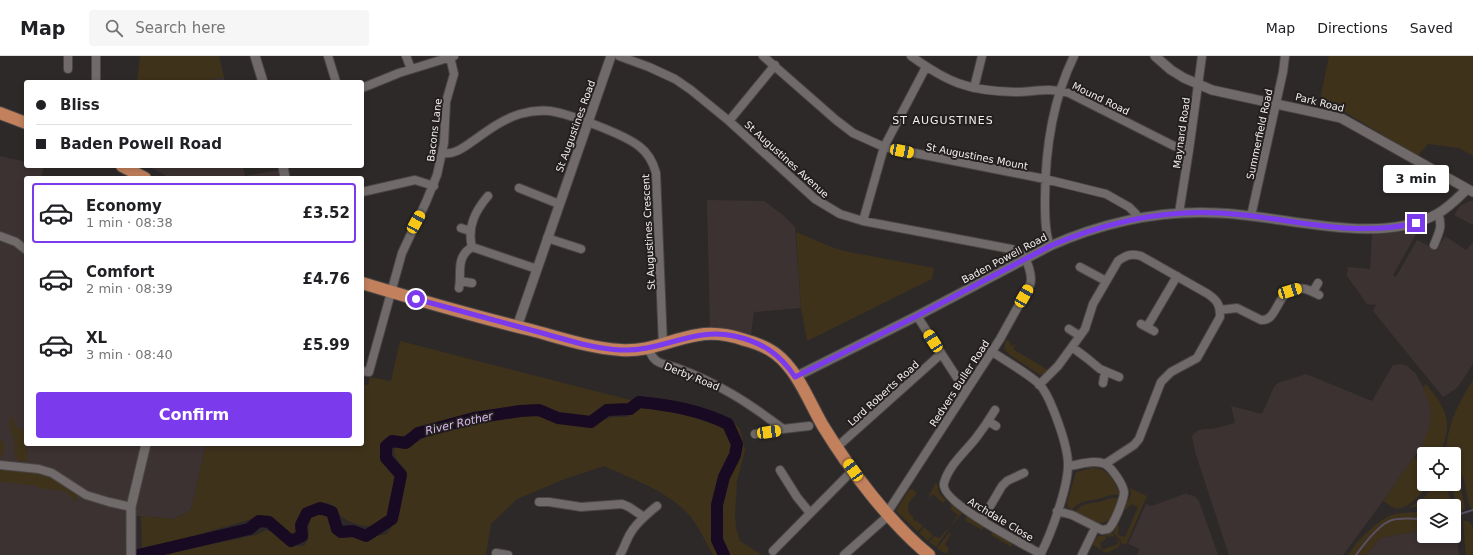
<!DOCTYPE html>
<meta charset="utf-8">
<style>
body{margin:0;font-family:"DejaVu Sans",sans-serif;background:#f6f6f6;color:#202124;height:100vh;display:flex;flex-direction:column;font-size:15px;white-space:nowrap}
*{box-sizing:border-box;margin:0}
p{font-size:13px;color:#757577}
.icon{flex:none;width:22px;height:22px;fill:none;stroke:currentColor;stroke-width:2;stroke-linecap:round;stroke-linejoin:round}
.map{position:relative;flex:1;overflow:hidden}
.side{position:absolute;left:24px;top:120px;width:340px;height:270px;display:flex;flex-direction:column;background:#fff;border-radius:4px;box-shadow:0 2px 6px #0003}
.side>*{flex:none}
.banner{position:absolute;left:24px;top:24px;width:340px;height:88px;border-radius:4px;box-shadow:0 2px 6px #0003;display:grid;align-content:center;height:88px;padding:0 12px;background:#fff}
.fabs{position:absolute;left:1417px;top:391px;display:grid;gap:8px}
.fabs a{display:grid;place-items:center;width:44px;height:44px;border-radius:4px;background:#fff;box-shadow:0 2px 6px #0003;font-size:20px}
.end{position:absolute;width:18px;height:18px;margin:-9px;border:5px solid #7c3aed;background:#fff;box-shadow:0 0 0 2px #fff}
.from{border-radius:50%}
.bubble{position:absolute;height:28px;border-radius:4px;background:#fff;box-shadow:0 2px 6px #0003;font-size:13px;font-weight:700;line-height:28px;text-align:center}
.car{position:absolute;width:12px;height:24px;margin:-12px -6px;border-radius:5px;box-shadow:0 0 3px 1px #0007;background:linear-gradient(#f5c518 24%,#345 0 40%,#f5c518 0 76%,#345 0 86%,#f5c518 0)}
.banner b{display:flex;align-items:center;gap:14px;height:38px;font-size:15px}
.banner b+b{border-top:1px solid #e0e0e0}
.banner i{width:10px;height:10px;background:#202124}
ul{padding:7px 0 0;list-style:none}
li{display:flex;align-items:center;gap:12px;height:60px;margin:0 8px 6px;padding:0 4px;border:2px solid transparent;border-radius:4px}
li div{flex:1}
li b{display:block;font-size:15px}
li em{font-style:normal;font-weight:700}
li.active{border-color:#7c3aed}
li>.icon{width:36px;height:36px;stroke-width:1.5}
.action{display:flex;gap:8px;margin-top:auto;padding:8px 12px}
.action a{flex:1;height:46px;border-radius:4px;background:#7c3aed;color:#fff;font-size:16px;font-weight:700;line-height:46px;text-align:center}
header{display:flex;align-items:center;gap:24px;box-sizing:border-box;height:56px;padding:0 20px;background:#fff;border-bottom:1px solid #e0e0e0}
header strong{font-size:19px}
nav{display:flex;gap:22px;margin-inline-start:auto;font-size:14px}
.search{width:280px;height:36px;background:#f6f6f6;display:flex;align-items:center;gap:10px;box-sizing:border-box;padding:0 14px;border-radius:4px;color:#757577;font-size:15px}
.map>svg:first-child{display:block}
.built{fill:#3d3232}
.green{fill:#3f321b}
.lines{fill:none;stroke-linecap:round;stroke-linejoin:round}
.stream{stroke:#5a4f60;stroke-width:2}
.river{stroke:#180a22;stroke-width:12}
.minor-casing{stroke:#4b4646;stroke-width:10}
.tertiary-casing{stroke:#4b4646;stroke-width:11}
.trunk-casing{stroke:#4b4646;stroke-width:14}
.minor{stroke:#706a6a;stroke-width:8}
.tertiary{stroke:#706a6a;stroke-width:9}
.trunk{stroke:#c2805c;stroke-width:12}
.route{stroke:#7c3aed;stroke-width:5}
.labels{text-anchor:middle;stroke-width:4;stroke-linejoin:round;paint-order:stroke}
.street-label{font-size:10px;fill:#f3efef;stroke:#241f1f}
.neighbourhood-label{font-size:11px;letter-spacing:1px;fill:#f3efef;stroke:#241f1f}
.water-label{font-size:11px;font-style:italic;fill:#d6b9ef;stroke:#241f1f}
</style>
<header>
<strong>Map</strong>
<div class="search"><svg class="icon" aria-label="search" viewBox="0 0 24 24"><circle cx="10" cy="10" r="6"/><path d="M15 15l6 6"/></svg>Search here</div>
<nav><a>Map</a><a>Directions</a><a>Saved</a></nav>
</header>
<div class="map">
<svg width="1473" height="499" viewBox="0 0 1473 499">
<rect width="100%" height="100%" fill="#2d2929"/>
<path class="built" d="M224 21 225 26H199Z
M0 100 26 106V110H44L41 122H26V388H206L191 454 174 463 126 459 125 499H0Z
M148 110H243L245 120 279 114 281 122H170Z
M707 144 764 145 783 159 795 171 801 252 754 256 751 279 720 272H710Z
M1470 145H1473V169L1454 159 1460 150Z
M1420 171 1393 219 1396 221 1417 184 1437 194 1445 180 1466 194 1473 186V308L1457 332 1443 341 1373 255 1376 249 1367 248 1347 220 1348 211 1370 213 1372 177Z
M1401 308 1407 310 1416 318 1423 331 1431 349 1432 363 1429 374 1422 390 1383 445 1343 499H1229L1196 399 1192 381 1194 378 1197 375 1203 373H1212L1235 367 1231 350 1262 358 1274 331 1278 327 1306 318 1372 345 1393 309Z
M1187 437 1188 439H1191L1196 441 1199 445 1218 499H1137L1140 493 1128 488 1146 448 1151 450 1157 448Z
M1454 469 1456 470 1459 499H1367L1380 482 1424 474V480H1454Z"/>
<path class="green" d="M140 0H219L224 21 199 26H137Z
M1329 0H1473V100L1459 92 1428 88 1418 100 1343 55 1319 48Z
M796 176 829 190 844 195 934 212 932 223 807 285 801 252Z
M1002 196 1009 197 1011 200 1010 204 1003 207 1004 202Z
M1006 284 1009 285 1011 290 1016 288 1013 293 1048 314 1044 318 1040 319 1010 299 1004 293Z
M400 285 634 345 628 350H606L591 361 559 358 536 350 506 353 476 357 418 373 396 383 392 382 386 383 384 401 397 419C396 427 392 455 388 461 376 476 354 470 341 460 336 456 335 449 328 447 322 446 309 450 305 455 299 462 301 470 298 478 289 480 287 473 281 469 275 465 268 462 262 460L200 478 142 493 141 460 174 463 191 454 206 388H244L250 390V388H362V321H364L363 328 368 329 370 321 391 325Z
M1473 324V455C1466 445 1467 432 1463 421 1460 412 1454 408 1454 398H1446C1447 369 1458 348 1473 324Z
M1426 328C1435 339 1446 352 1447 367 1448 376 1443 389 1441 398H1424V428H1428C1422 437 1408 455 1395 452 1391 451 1387 447 1383 445L1414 401 1417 404 1424 393 1422 390C1433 362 1434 358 1423 331Z
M640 349C670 353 698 358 725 370L732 364 740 373 745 394 737 425 735 459 736 472 740 485 762 499H713C706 487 698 469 689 459 666 434 634 424 604 410L565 423 517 443 491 468 486 499H160L256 479 266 474 273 476 295 490H304C313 477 305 471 311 460L321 458 327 460 333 467 334 475 366 482 387 478 399 459 407 416C402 408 389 399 396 390L408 392 428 379 474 367 536 359 569 369 592 371 603 364 614 361H627L638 352Z
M14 361 15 371 26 375 28 402 27 405C12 410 14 392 15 383L13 382C11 375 6 365 14 361Z
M0 383 5 388 3 399 0 403Z
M0 412 39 415 75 435 77 438 76 446 65 435 38 432V430L0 426Z
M1093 412C1105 412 1109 418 1115 428 1117 432 1120 435 1120 439 1112 438 1108 440 1101 442 1089 446 1080 443 1072 454L1068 451 1067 447 1076 416Z
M1454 412 1460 427 1465 453 1458 455 1451 428H1454Z
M935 427 937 428 939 437 946 444 943 447 933 438 929 442V440Z
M1434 428H1446L1450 444 1408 452 1423 443Z
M1130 432 1147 440 1126 489 1121 487V485L1113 476 1117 469 1119 470 1118 479 1125 481 1138 451 1131 448 1127 453H1124L1131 439Z
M912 433 917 437 914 441H913L908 449 909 457 914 462 913 463 915 465 916 464 923 470 918 476 896 455 909 434Z
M1112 442H1119L1110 464 1098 468 1075 456C1081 447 1089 448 1099 446 1103 445 1107 443 1112 442Z
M951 448 962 457 949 473 958 459 950 453 952 450 950 449Z
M1424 455V474L1380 482 1367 499H1348C1357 485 1379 462 1395 458 1405 456 1415 457 1424 455Z
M967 460 984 471 982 474 965 464Z
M1463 465H1468L1472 469 1473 475V499H1466Z
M924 471 933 479 928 485 919 477Z
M947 473 948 474 936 491 929 486 934 480 940 482Z
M993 476 1012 488 1011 491 991 479Z
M949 477 951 478 945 488 949 493 946 498 937 492Z
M1112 477 1120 486 1119 491 1106 497 1092 488 1098 480 1105 479 1106 483 1100 487 1102 494 1118 488 1116 480 1107 481 1106 479Z"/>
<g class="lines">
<path class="stream" d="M1454 460 1473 454
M1356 499C1364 488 1379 468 1392 464 1402 461 1414 463 1424 463"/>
<path class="river" d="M138 499 249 473 259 465 269 466 291 485 302 480 301 469 307 457 320 452 332 456 337 473 341 476 353 475 366 480 392 463 401 419 386 402V390L392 385 406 387 418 377 474 362 520 355 539 354 558 362 591 366 607 354 630 353 639 346C670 349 699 354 728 368L737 388 735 399 724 421 717 449V484L724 499"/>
<defs>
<path id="minor" d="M96 0V26
M328 0 336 26
M406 0 411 13
M619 0 649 11 675 23 691 34 729 65 815 143 840 158 863 165 1011 193C1015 194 1019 195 1022 199 1028 205 1033 221 1030 229L1000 283 887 457
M763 0 836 64 853 77 884 91 1045 123 1106 138 1129 151 1136 158V162
M911 0C947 26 968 35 1014 36 1035 36 1047 31 1069 37L1174 90 1189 94
M68 13V0
M362 32 399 17 454 0
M974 32 982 0
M729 65 775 9
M442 97C447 97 450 98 454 96 461 94 467 89 473 85 487 75 503 63 520 58 530 55 540 54 550 55 570 58 626 79 640 91 649 98 653 106 656 117L663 289
M519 132 559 148
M362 136 415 124 434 130
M1179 157 1189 94 1202 0
M1251 160 1283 16 1285 0
M863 165 884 91 926 11
M461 172 470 175
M0 180 16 186 26 194
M547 182 581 193
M1434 189C1439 176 1443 171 1438 157
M1050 190C1045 176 1045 159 1045 144 1045 94 1052 45 1074 0
M472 191 537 213
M472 191C467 171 475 155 488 140
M1080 211 1106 225
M460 225 472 227
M459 232C462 218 455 201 472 191
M1313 236 1318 227
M1220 254 1237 252 1261 264C1280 266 1276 226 1305 233 1310 234 1315 237 1319 239
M917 260 965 334
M1141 268 1154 275
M1147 271 1177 220
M1069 273 1080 280
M1072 291 1088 303 1100 313 1119 321
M649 293C654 309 663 307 677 312 718 327 749 347 783 373L809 370
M991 295C1004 304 1029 318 1039 328 1047 336 1051 348 1055 358 1060 371 1068 395 1068 409 1068 431 1051 479 1040 499
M362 315 369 316 402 197 426 146 437 119 444 87 446 46 454 18 450 1
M1103 327 1105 316
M1039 329 1058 310 1085 273 1093 248 1118 205C1126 199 1132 197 1141 200L1208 238C1218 245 1220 249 1220 261L1197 302 1171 316 1161 326 1139 383 1134 389 1105 408
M995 354C989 364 983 373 976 382 965 396 949 409 944 427 939 446 1025 489 1041 498
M988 365 996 370
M755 378 783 373
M837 391 941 298
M0 409 39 413 52 417 86 439 109 446 131 451
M780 414 797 441 810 457
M539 446H549L581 451 622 448 629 451 644 461
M1057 455 1072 459 1102 474 1108 473C1114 469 1124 443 1124 436 1123 428 1112 412 1105 408 1094 403 1079 409 1068 410
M982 464 1002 430 1007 425 1024 417
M773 495 853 414
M496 497 508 499
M620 499C624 492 626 485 630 478 636 467 647 458 657 450
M844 499 889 459
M1082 499 1095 472"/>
<path id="tertiary" d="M255 0 263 26
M1155 0 1171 14 1184 22 1212 34 1341 62 1473 136
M283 110 285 122
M517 271 611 0
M795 321 917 260 1050 190C1104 166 1159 154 1218 157 1284 159 1376 191 1437 158 1448 152 1458 142 1467 133
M131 499V451L146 388"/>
<path id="trunk" d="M0 57 26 67
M122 110 145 122
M362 227C418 244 474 260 531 274 561 282 590 292 621 294 650 296 671 283 698 279 714 276 730 279 745 284 756 287 767 291 776 298 798 315 809 346 823 370 850 414 889 466 929 499"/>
</defs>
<use href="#minor" class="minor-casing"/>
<use href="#tertiary" class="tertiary-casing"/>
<use href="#trunk" class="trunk-casing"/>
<use href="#minor" class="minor"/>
<use href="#tertiary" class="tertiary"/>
<use href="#trunk" class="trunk"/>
</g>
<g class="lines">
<path class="route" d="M416 243C458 254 500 266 542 277 568 284 594 293 621 294 661 296 694 271 734 280 762 286 780 298 795 321L917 260 1050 190C1104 167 1160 154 1219 157 1285 160 1349 183 1416 167"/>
</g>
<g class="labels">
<g class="street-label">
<text transform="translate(1101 42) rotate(26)" y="4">Mound Road</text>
<text transform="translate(1320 46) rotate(14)" y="4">Park Road</text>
<text transform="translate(575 70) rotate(-70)" y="4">St Augustines Road</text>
<text transform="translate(434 74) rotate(-83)" y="4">Bacons Lane</text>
<text transform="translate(1181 77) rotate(-82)" y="4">Maynard Road</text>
<text transform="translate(1259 78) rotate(-78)" y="4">Summerfield Road</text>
<text transform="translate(977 100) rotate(11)" y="4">St Augustines Mount</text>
<text transform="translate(787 103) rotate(42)" y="4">St Augustines Avenue</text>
<text transform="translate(648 176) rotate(-93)" y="4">St Augustines Crescent</text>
<text transform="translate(1004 202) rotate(-28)" y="4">Baden Powell Road</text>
<text transform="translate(692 320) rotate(22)" y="4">Derby Road</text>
<text transform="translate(959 327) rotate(-57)" y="4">Redvers Buller Road</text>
<text transform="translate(883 337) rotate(-42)" y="4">Lord Roberts Road</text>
<text transform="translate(1001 463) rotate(31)" y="4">Archdale Close</text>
</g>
<g class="neighbourhood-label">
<text x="943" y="68">ST AUGUSTINES</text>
</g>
<g class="water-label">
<text transform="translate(459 367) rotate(-13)" y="4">River Rother</text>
</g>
</g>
</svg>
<div class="fabs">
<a><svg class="icon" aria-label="locate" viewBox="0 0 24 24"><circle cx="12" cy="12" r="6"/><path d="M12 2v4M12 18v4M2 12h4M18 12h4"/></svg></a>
<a><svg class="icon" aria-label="layers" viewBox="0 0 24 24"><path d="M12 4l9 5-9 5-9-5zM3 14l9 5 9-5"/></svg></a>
</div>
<i class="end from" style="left:416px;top:243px"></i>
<i class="end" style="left:1416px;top:167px"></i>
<div class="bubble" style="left:1383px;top:109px;width:66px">3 min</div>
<i class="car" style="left:902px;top:95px;rotate:101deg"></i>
<i class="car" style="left:416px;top:166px;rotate:29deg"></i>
<i class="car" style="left:1290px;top:235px;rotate:73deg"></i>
<i class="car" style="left:1024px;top:240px;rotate:30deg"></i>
<i class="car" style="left:933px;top:285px;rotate:327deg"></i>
<i class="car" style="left:769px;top:376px;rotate:82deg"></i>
<i class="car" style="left:853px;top:414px;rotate:325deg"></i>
<div class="banner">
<b><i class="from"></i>Bliss</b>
<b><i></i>Baden Powell Road</b>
</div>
<section class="side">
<ul>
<li class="active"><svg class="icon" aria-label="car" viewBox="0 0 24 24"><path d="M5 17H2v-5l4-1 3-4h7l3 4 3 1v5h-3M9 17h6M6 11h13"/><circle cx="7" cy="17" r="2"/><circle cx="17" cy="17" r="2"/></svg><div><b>Economy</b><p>1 min · 08:38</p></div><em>£3.52</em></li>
<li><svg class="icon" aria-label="car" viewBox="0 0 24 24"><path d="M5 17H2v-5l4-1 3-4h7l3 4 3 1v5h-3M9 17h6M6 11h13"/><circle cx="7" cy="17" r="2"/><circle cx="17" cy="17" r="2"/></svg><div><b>Comfort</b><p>2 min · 08:39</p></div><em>£4.76</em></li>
<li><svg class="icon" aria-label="car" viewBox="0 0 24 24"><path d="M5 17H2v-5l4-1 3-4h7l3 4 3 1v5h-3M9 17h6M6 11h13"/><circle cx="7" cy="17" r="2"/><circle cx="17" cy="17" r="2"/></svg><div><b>XL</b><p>3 min · 08:40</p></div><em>£5.99</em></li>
</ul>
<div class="action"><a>Confirm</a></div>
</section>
</div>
